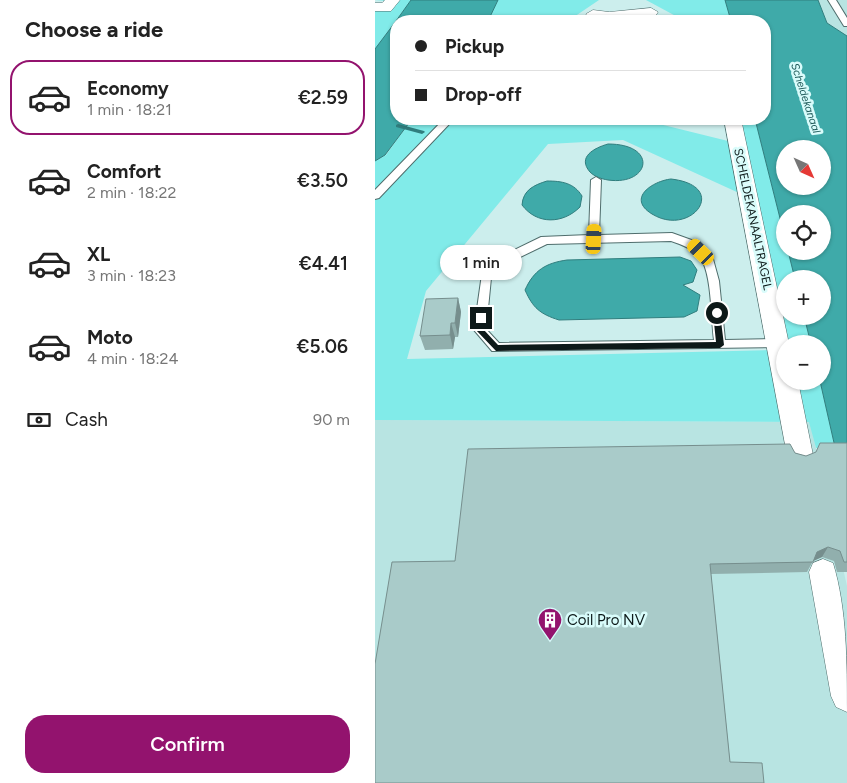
<!DOCTYPE html>
<meta charset="utf-8">
<style>
body{margin:0;font-family:Figtree,sans-serif;background:#f2f2f2;color:#222;height:100vh;display:flex;flex-direction:column;font-size:19px;white-space:nowrap}
*{box-sizing:border-box;margin:0}
p{font-size:16px;color:#767676}
.icon{flex:none;width:28px;height:28px;fill:none;stroke:currentColor;stroke-width:2;stroke-linecap:round;stroke-linejoin:round}
.map{position:relative;flex:1;overflow:hidden}
.side{display:flex;flex-direction:column;background:#fff;width:375px}
.side>*{flex:none}
.guide{position:absolute;left:15px;top:15px;width:381px;height:110px;border-radius:20px;box-shadow:0 1px 4px #0004;display:grid;align-content:center;height:110px;padding:0 25px;background:#fff}
.needle{width:32px;rotate:135deg}
.buttons{position:absolute;left:401px;top:140px;display:grid;gap:10px}
.buttons a{display:grid;place-items:center;width:55px;height:55px;border-radius:50%;background:#fff;box-shadow:0 1px 4px #0004;font-size:25px}
.end{position:absolute;width:22px;height:22px;margin:-11px;border:6px solid #0d1919;background:#fff;box-shadow:0 0 0 2px #fff}
.from{border-radius:50%}
.bubble{position:absolute;height:35px;border-radius:18px;background:#fff;box-shadow:0 1px 4px #0004;font-size:16px;font-weight:600;line-height:35px;text-align:center}
.car{position:absolute;width:15px;height:30px;margin:-15px -8px;border-radius:6px;box-shadow:0 0 4px 1px #0007;background:linear-gradient(#f5c518 24%,#345 0 40%,#f5c518 0 76%,#345 0 86%,#f5c518 0)}
.guide b{display:flex;align-items:center;gap:18px;height:48px;font-size:19px}
.guide b+b{border-top:1px solid #e0e0e0}
.guide i{width:12px;height:12px;background:#222}
ul{padding:0;list-style:none}
li{display:flex;align-items:center;gap:15px;height:75px;margin:0 10px 8px;padding:0 15px;border:2px solid transparent;border-radius:20px}
li div{flex:1}
li b{display:block;font-size:19px}
li em{font-style:normal;font-weight:600}
li.current{border-color:#93136e}
li>.icon{width:45px;height:45px;stroke-width:1.5}
h2{padding:0 25px;font-size:22px;line-height:60px}
.pay{display:flex;align-items:center;gap:12px;height:55px;padding:0 25px;font-size:19px}
.pay p{margin-inline-start:auto}
.cta{display:flex;gap:10px;margin-top:auto;padding:10px 25px}
.cta a{flex:1;height:58px;border-radius:20px;background:#93136e;color:#fff;font-size:20px;font-weight:600;line-height:58px;text-align:center}
main{display:flex;flex:1;min-height:0}
.map>svg:first-child{display:block}
.built{fill:#b8e4e2}
.green{fill:#81ebe9;fill-rule:evenodd}
.water{fill:#3faaa9;stroke:#307e7e;fill-rule:evenodd}
.lines{fill:none;stroke-linecap:round;stroke-linejoin:round}
.stream{fill:#307e7e;fill-rule:evenodd}
.service-casing{stroke:#4f6d6c;stroke-width:2}
.minor-casing{stroke:#4f6d6c;stroke-width:1}
.service{fill:#fff;fill-rule:evenodd}
.minor{fill:#fff;fill-rule:evenodd}
.wall{fill:#91afad}
.shaded-wall{fill:#768e8d}
.building{fill:#a9cbc9;stroke:#768e8d}
.route{fill:#0d1919}
.labels{text-anchor:middle;stroke-width:5;stroke-linejoin:round;paint-order:stroke}
.far-water-label{font-size:11px;font-style:italic;fill:#1f5a59;stroke:#d9fcfb}
.street-label{font-size:12px;fill:#0d1919;stroke:#d9fcfb}
.near-poi-label{font-size:15px;fill:#0d1919;stroke:#d9fcfb;text-anchor:start}
</style>
<main>
<section class="side">
<h2>Choose a ride</h2>
<ul>
<li class="current"><svg class="icon" aria-label="car" viewBox="0 0 24 24"><path d="M5 17H2v-5l4-1 3-4h7l3 4 3 1v5h-3M9 17h6M6 11h13"/><circle cx="7" cy="17" r="2"/><circle cx="17" cy="17" r="2"/></svg><div><b>Economy</b><p>1 min · 18:21</p></div><em>€2.59</em></li>
<li><svg class="icon" aria-label="car" viewBox="0 0 24 24"><path d="M5 17H2v-5l4-1 3-4h7l3 4 3 1v5h-3M9 17h6M6 11h13"/><circle cx="7" cy="17" r="2"/><circle cx="17" cy="17" r="2"/></svg><div><b>Comfort</b><p>2 min · 18:22</p></div><em>€3.50</em></li>
<li><svg class="icon" aria-label="car" viewBox="0 0 24 24"><path d="M5 17H2v-5l4-1 3-4h7l3 4 3 1v5h-3M9 17h6M6 11h13"/><circle cx="7" cy="17" r="2"/><circle cx="17" cy="17" r="2"/></svg><div><b>XL</b><p>3 min · 18:23</p></div><em>€4.41</em></li>
<li><svg class="icon" aria-label="car" viewBox="0 0 24 24"><path d="M5 17H2v-5l4-1 3-4h7l3 4 3 1v5h-3M9 17h6M6 11h13"/><circle cx="7" cy="17" r="2"/><circle cx="17" cy="17" r="2"/></svg><div><b>Moto</b><p>4 min · 18:24</p></div><em>€5.06</em></li>
</ul>
<div class="pay"><svg class="icon" aria-label="cash" viewBox="0 0 24 24"><path d="M3 7h18v10H3z"/><circle cx="12" cy="12" r="2"/></svg>Cash<p>90 m</p></div>
<div class="cta"><a>Confirm</a></div>
</section>
<div class="map">
<svg width="472" height="783" viewBox="0 0 472 783">
<rect width="100%" height="100%" fill="#cceeed"/>
<path class="built" d="M443 0H472V36L452 23Z
M0 420 435 422 472 586V783H0Z"/>
<path class="green" d="M0 0H36L0 49V8L11 1Z
M123 0H224L193 21H113Z
M271 0H350L356 21H310Z
M37 119H264L353 141 349 119H380L410 238V251H413L420 279H410V316H429L436 344H410V381H445L460 447 441 448 434 422 0 420V161L11 155ZM248 140 364 193 396 350 32 359 51 291 173 144Z"/>
<path class="water" d="M36 0H123L113 21H21Z
M350 0H443L452 23 472 36V500L445 381H448V344H436L429 316H448V279H420L413 251H448V214H410V238L380 119H390V21H356ZM410 149H448V186H410Z
M21 21V119H37L10 155 0 161V49Z
M233 144C284 144 275 186 233 180 227 179 220 177 215 172 202 157 219 148 233 144Z
M296 179C356 186 316 238 277 214 251 198 278 181 296 179Z
M172 181C187 181 199 183 207 196L205 207C188 224 162 225 147 205 148 190 159 185 172 181Z
M305 257 316 261 322 270 318 282 308 285 325 295 322 311 309 317 184 320C165 314 158 308 150 290 159 270 171 263 192 260Z"/>
<g class="lines">
<path class="stream" d="M23 124 49 131 50 132 47 134 21 127V125Z"/>
<defs>
<path id="service" d="M453 0H461L472 18V26H469Z
M208 18H211V21H202Z
M69 119H79L4 198 0 199V190Z
M221 177 226 180 224 235 297 233 322 242 338 259 344 281 350 340 403 339 407 341 409 344 407 347 117 351 99 330 107 274 127 256 166 237 214 235 216 180ZM296 241C307 245 323 250 328 262 337 282 336 318 339 340L124 343 111 329 116 278 135 262 172 244Z"/>
<path id="minor" d="M10 0H25L16 11H0V3H7Z
M276 8 283 12 281 15 234 20 213 17 211 14 218 10 234 12Z
M349 119H366L414 344H410V381H423L438 455 434 463 425 466 416 463 412 455Z
M448 559 458 563C472 609 472 663 472 712L461 707 456 696 434 572 438 563Z"/>
</defs>
<use href="#service" class="service-casing"/>
<use href="#minor" class="minor-casing"/>
<use href="#service" class="service"/>
<use href="#minor" class="minor"/>
</g>
<path class="wall" d="M83 298 86 312 83 337H80L78 349 50 350 45 336Z
M472 443V572H462L459 561 447 557 438 561 432 572 336 574 355 762 0 783 80 561 420 453 431 456Z"/>
<path class="shaded-wall" d="M83 298 86 312 83 337 80 323Z
M76 323 80 337 78 349 75 335Z
M453 547 447 557 436 562 442 552Z"/>
<path class="building" d="M83 298 80 323H76L75 335 45 336 51 299Z
M445 443H472V562H469L465 551 453 547 442 552 438 562 335 564 355 762 387 763 389 783H0V664L17 562 80 561 93 449 415 444 420 453 431 456 441 452Z"/>
<path class="route" d="M342 310 345 313 349 345 345 348 121 351 101 330 102 318 106 315 109 318V330L123 345 341 342 338 313Z"/>
<defs>
<symbol id="building-pin" viewBox="-11 -11 22 30"><path d="M0 17L-7.5 6A9.5 9.5 0 1 1 7.5 6Z" fill="#93136e" stroke="#d9fcfb"/><path d="M-4-6H4V6H1V3H-1V6H-4ZM-2.5-4.3h1.7v1.8h-1.7ZM.8-4.3h1.7v1.8H.8ZM-2.5-1h1.7V.8h-1.7ZM.8-1h1.7V.8H.8Z" fill="#fff"/></symbol>
</defs>
<g fill-rule="evenodd">
<use href="#building-pin" x="161" y="606" width="28" height="38"/>
</g>
<g class="labels">
<g class="far-water-label">
<text transform="translate(431 98) rotate(72)" y="4">Scheldekanaal</text>
</g>
<g class="street-label">
<text transform="translate(378 219) rotate(78)" y="4">SCHELDEKANAALTRAGEL</text>
</g>
<g class="near-poi-label">
<text x="192" y="625">Coil Pro NV</text>
</g>
</g>
</svg>
<div class="buttons">
<a><svg class="needle" viewBox="-14 -14 28 28"><path d="M0-13l5 13h-10z" fill="#e53935"/><path d="M0 13l5-13h-10z" fill="#767676"/></svg></a>
<a><svg class="icon" aria-label="locate" viewBox="0 0 24 24"><circle cx="12" cy="12" r="6"/><path d="M12 2v4M12 18v4M2 12h4M18 12h4"/></svg></a>
<a>+</a>
<a>−</a>
</div>
<i class="end from" style="left:342px;top:313px"></i>
<i class="end" style="left:106px;top:318px"></i>
<div class="bubble" style="left:65px;top:245px;width:82px">1 min</div>
<i class="car" style="left:219px;top:239px;rotate:3deg"></i>
<i class="car" style="left:326px;top:252px;rotate:314deg"></i>
<div class="guide">
<b><i class="from"></i>Pickup</b>
<b><i></i>Drop-off</b>
</div>
</div>
</main>
